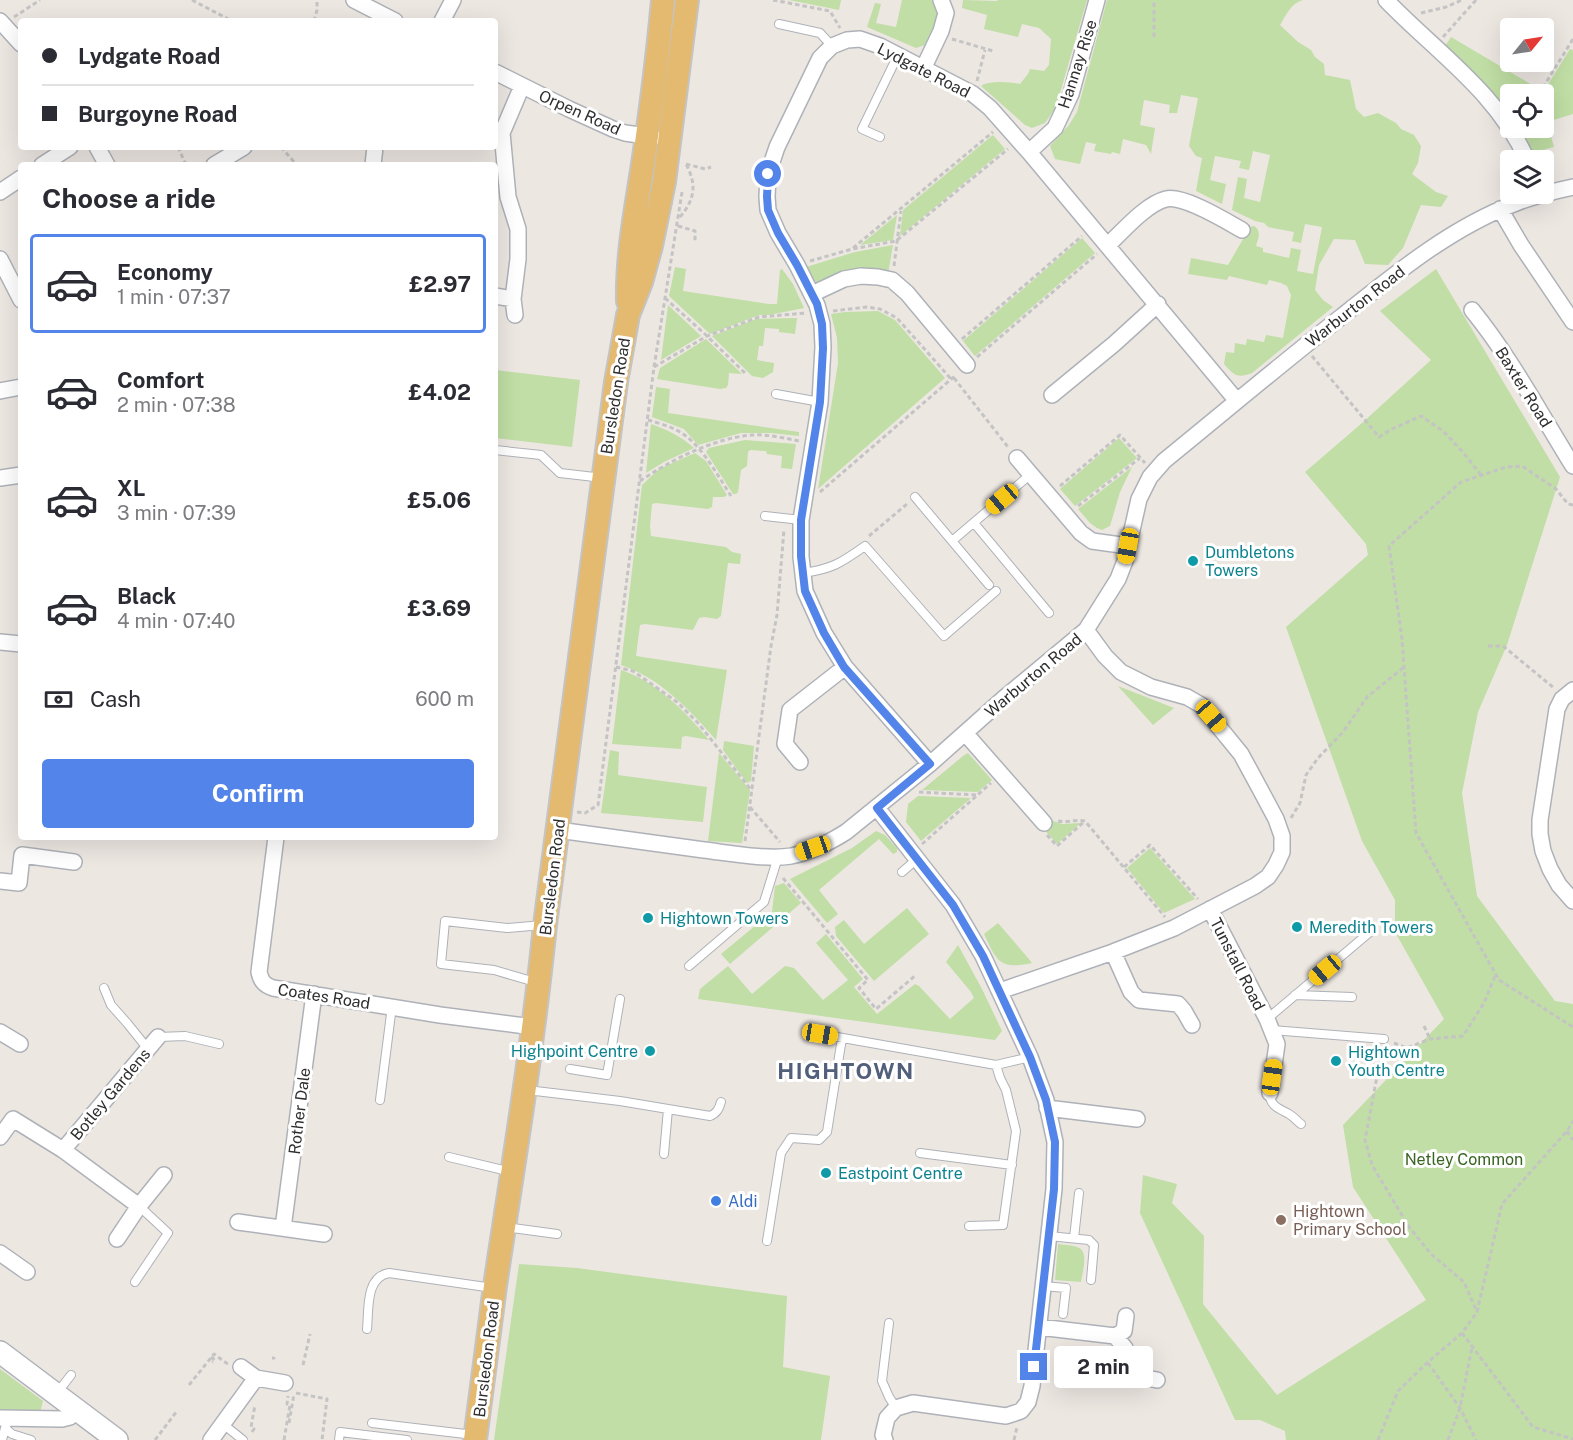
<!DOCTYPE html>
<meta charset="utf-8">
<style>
body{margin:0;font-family:"Public Sans",sans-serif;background:#f7f7f7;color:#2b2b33;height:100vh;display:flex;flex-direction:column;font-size:22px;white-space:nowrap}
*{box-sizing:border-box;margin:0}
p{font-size:20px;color:#7c7c81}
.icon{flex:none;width:33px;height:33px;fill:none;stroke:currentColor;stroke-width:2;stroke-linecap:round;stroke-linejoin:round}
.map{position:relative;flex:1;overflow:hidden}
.details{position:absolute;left:18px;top:162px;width:480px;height:678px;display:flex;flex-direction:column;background:#fff;border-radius:6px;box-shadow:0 6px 24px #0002}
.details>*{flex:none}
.guide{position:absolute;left:18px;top:18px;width:480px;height:132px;border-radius:6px;box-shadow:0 6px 24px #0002;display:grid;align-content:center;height:132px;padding:0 24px;background:#fff}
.needle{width:39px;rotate:60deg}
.controls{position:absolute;left:1500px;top:18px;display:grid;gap:12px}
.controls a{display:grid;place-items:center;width:54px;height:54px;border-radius:6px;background:#fff;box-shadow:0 6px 24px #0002;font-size:30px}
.end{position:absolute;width:27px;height:27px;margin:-14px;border:8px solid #5384e9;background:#fff;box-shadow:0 0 0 3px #fff}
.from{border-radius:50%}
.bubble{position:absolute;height:42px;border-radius:6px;background:#fff;box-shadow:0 6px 24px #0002;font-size:20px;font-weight:700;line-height:42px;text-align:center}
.car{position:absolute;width:18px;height:36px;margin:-18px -9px;border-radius:8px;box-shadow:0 0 4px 2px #0007;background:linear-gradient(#f5c518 24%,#345 0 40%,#f5c518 0 76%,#345 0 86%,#f5c518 0)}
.guide b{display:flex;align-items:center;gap:21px;height:57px;font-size:22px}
.guide b+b{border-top:2px solid #e1e1e2}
.guide i{width:15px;height:15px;background:#2b2b33}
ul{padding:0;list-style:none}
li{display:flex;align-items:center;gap:18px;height:99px;margin:0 12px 9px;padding:0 12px;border:3px solid transparent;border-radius:6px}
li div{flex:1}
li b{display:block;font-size:22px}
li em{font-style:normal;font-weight:700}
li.current{border-color:#5384e9}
li>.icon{width:54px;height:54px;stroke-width:1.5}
h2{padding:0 24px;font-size:27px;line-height:72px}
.pay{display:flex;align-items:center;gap:15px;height:66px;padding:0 24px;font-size:22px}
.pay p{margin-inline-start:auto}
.primary-button{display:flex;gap:12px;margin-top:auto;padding:12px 24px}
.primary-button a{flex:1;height:69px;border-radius:6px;background:#5384e9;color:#fff;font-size:24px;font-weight:700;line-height:69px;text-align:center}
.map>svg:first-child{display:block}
.green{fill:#c0dea5}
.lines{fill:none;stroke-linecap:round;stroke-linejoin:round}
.service-casing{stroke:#aeb2b8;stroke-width:10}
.minor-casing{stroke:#aeb2b8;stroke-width:18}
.secondary-casing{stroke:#aeb2b8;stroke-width:24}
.primary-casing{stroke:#c4c4c4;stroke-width:26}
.path{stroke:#c4c4c4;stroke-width:3;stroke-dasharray:4.5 3;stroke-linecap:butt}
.service{stroke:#fff;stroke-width:8}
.minor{stroke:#fff;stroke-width:15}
.secondary{stroke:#fff;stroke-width:21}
.primary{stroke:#e4b970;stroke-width:22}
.route{stroke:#5384e9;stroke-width:8}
.culture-dot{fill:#0f9aa8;stroke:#fff;stroke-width:2}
.shop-dot{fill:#3f7fe0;stroke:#fff;stroke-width:2}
.education-dot{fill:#8d6e63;stroke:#fff;stroke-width:2}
.labels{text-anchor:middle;stroke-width:6;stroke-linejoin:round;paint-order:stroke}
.street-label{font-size:16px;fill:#2e2e2e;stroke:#fff}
.culture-label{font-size:16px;fill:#0d838f;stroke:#fff;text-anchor:start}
.park-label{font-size:16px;fill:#3a6623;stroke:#fff}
.shop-label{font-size:16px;fill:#366cbe;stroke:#fff;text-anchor:start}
.education-label{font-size:16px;fill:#785e54;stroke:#fff;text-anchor:start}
.district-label{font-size:22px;font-weight:bold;letter-spacing:1.5px;fill:#525f7b;stroke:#fff}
</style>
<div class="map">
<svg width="1573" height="1440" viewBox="0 0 1573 1440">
<rect width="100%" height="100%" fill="#ede7e2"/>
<path class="green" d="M789 0H841L839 10Z
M902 0H938L941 10 925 45 916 48 867 27 875 3 881 4 876 23 896 27Z
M963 0 997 1 998 0H1087L1056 107 1045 123 1032 128 1025 125 981 86C989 80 1010 82 1020 84L1028 74 1030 69 1044 71 1049 65 1051 39 1039 28 1022 24 1018 37 984 29 987 15 962 8Z
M1107 0H1303C1291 3 1286 15 1280 25L1298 42 1311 50 1315 57 1324 64 1325 75 1350 80 1356 109 1364 117 1378 113 1396 123 1401 129 1414 135 1421 146 1418 163 1412 174 1436 192 1448 196 1441 207 1421 205 1403 248 1388 265 1365 264 1355 240 1334 239 1319 265 1315 290 1323 300 1333 307 1252 373C1237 379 1234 375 1224 364L1226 352 1234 353 1235 343 1246 345 1247 339 1264 342 1266 335 1283 338 1291 295 1287 286 1281 283 1269 280 1267 285 1229 276 1227 280 1188 274 1191 258 1228 265 1250 227 1254 226C1262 231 1258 239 1256 246L1263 248V252L1289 258 1291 248 1301 250 1297 271 1313 274 1322 227 1305 224 1301 243 1292 241 1294 232 1268 227 1264 223 1255 221 1232 210 1238 177 1247 179 1244 198 1260 202 1270 155 1253 151 1249 170 1239 168 1241 161 1215 156 1210 180 1226 184 1222 204 1196 191 1202 158 1196 156 1189 146 1198 98 1181 95 1177 113H1169L1170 105 1144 100 1140 125 1155 128 1151 154 1146 145 1123 139 1120 154 1112 152 1111 154 1094 151 1096 144 1086 142 1080 164 1055 159 1050 146 1069 125 1077 112Z
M1451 37 1539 89 1536 94H1510V116L1488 88 1445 46Z
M1570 49 1573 50V114L1547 122 1554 147 1539 151 1541 160H1535L1520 132 1522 128H1544V94H1542Z
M993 135 1005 149 900 236 903 210Z
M897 215 893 240 860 245Z
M1082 238 1095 253 975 356 963 341Z
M893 245 888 274 818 285 806 267 855 252Z
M675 267 686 269 683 291 769 304H777L780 270 782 269 793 284 804 308 769 315H759L710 334 669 296Z
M1436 269 1560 477 1507 645 1478 712 1462 793 1477 896 1555 1001 1573 1004V1440H1286L1285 1431 1260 1420H1235L1140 1213 1143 1175 1177 1184 1172 1203 1204 1236 1203 1304 1277 1395 1426 1300 1353 1187 1343 1125 1444 1019 1395 932V900L1362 841 1286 627 1368 555 1366 544 1305 472 1362 423 1431 360 1380 311Z
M668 305 701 336 661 360Z
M878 311 895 320 945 378 818 489 838 363 837 338 831 314 845 312Z
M797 318 795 334 779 332V329L765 328 763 346H759L757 360 774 363 773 372 763 378 752 376 712 336 756 319Z
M706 339 742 374 729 373 728 385 726 388 720 389 657 379 660 368Z
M495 370 580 380 572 447 495 438Z
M656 387 670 389 668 413 799 432V436L771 433H741L698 445 684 429 652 417Z
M651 424C667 430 681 436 694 448L664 462 646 473Z
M1119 438 1137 458 1075 506 1060 489Z
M745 440 796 444 792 469 781 468 782 456 767 454 766 451 750 450 748 452 747 466 741 470 738 492 736 494H733L706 452 709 448Z
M695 453 706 461 727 495 724 497H713L712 507 708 509 656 503 652 504 650 526 651 536 726 547 732 552 741 554 740 564 728 563 721 616 717 619 704 617 699 618 693 630 645 624 640 625 636 656 727 670 716 740C690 710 660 678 621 665L642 485 659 469Z
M1132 467 1120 492 1110 526 1102 530 1097 528 1090 523 1078 509Z
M621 670C657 682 686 712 709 740L686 736 682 737 681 749 612 744Z
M1118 686 1174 708 1153 725Z
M724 741 754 746 751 781 747 783 723 750Z
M610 750 619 752 618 775 707 787 703 822 601 813Z
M719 753 750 790 742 843 708 841Z
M968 753 992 780 978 792 922 790 963 756Z
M918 796 971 798 921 841 906 822 908 804Z
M1050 820 1062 824 1081 823 1057 844 1042 827Z
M876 831 885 835 897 848V852L893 854 879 839 819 890 838 914 827 923 790 879 852 848Z
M1150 848 1195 899 1164 913 1127 868Z
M784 883 801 903 730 964 721 954 772 912 775 886Z
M907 908 929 934 874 981 836 936 835 927 844 920 864 944Z
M998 923 1028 958 1032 963C999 970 997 961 984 934Z
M826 934 863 979 854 987 877 1014 915 984 919 986 950 1019 974 998 971 992 946 962 958 945 982 989 1002 1031 995 1040 698 999 700 989 728 966 752 994 785 966 794 968 823 1000 848 980 816 943Z
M1058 1244C1064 1245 1074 1245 1079 1248 1089 1252 1082 1274 1081 1282L1055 1280Z
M519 1264 577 1268 787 1296 783 1367 830 1376 821 1440H494Z
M0 1369 43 1401 40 1413 0 1409Z"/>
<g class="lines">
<defs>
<path id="service" d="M779 24 820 33 832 46
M880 137 862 129 898 55
M776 394 820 402
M495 450 541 455 560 473 603 478
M915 497 989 585
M765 516 801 520
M974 523 1049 613
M952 541 1031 474
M803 573C832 569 841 563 865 546L944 636 996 591
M902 872 917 859
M689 966 764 902 778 857
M535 982 494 970 441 964 445 921 507 928 543 925
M104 988 111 1005 127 1023 148 1049
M1295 995 1352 997
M1267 1019 1370 932
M1272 1030 1384 1039
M820 1034 996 1065 1030 1057
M158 1037 185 1036 219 1044
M570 1069 607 1075 620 999
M527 1090 620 1101 710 1116C717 1113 719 1109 721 1102
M1270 1093C1269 1106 1280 1109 1289 1114 1294 1117 1297 1121 1301 1124
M380 1100 392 1006
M920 1153 1012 1165
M664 1154 668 1109
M449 1157 512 1172
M969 1226 1003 1225 1016 1131 1006 1090 1000 1078 996 1065
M505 1227 557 1234
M1049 1236 1089 1240 1094 1245 1091 1280
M1074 1238 1079 1193
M767 1241 781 1153 791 1138 819 1140 827 1132 842 1038
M135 1282 168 1233 139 1206
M1043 1286 1066 1288 1063 1314
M889 1323 882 1381 889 1397 896 1408
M367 1329C369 1310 365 1277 389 1273L493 1288
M57 1393 71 1375
M9 1419 5 1428 12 1434 31 1440
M372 1423 474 1435
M223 1424 243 1440
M2 1440 5 1428
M339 1440 340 1432 407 1440"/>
<path id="minor" d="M354 0 395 21
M1386 0C1435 51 1498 93 1527 160
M0 21 21 44
M442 21 453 0
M923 69 941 31 946 13 941 0
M495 72 569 109 613 129 625 133 654 137
M97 147 107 165
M1029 152 1055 128 1071 94 1097 0
M42 165 70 147
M214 165 244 147
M373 165 375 147
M0 192 21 178
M1500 209 1521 245 1573 322
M1108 245C1123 231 1146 204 1166 199 1184 195 1226 221 1242 230
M0 259 21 300
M812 294 844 279 861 276 878 277 892 280 907 293 967 365
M495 296 513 299
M1472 310C1511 358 1540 413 1573 466
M515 315 513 299 518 259V229L508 197 502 133 522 86
M0 391 21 387
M1052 395 1114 344 1158 304
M1017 458 1081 533 1092 541 1128 546
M0 478 21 475
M0 642 21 644
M1573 690 1562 699 1557 709 1540 820V834L1543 851 1550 869 1559 885 1573 901
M965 733 1044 823
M800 762 785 744 790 710 845 667
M930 764 845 667 824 633 805 591 801 557V520L820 402 823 347 822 324 817 305 797 265 778 233 768 210 767 197 768 174 777 147 820 58 832 46 847 40 860 39 880 46 973 94 990 108 1029 152 1237 401
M877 808 953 905 983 956 1030 1057 1046 1100 1055 1142 1054 1189 1032 1386 1028 1402 1021 1411 1006 1416 913 1403 896 1408 887 1418 883 1435 885 1440
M558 830C607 837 656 843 704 850 729 853 768 860 791 856 811 852 830 842 846 832L930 764 1003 699 1086 630 1118 579 1125 561 1139 499 1150 477 1164 461C1223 413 1281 364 1341 317 1395 274 1450 228 1516 203 1534 196 1554 191 1573 187
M276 837 259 972C261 981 264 985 273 988L440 1015 533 1027
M0 881 19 883 22 855 74 862
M1210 909 1267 1019 1277 1044 1270 1093
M1113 952 1131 992 1139 1000 1178 1004 1184 1011 1192 1025
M1000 991 1113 952 1174 928 1255 886 1268 877 1276 865 1282 852V836L1276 819 1260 789 1241 754 1201 705 1187 697 1151 687 1121 672 1105 656 1086 630
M0 1032 20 1044
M1047 1108 1137 1119
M0 1137 13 1119 63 1150 139 1206
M63 1150 158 1037
M238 1222 324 1234
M283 1228 314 994
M117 1239 139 1206 164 1175
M0 1253 27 1272
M1126 1316 1124 1331 1115 1336 1125 1348 1131 1368 1141 1377 1157 1380
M1039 1327 1115 1336
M241 1367 256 1378
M0 1418 62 1419 70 1417 77 1410
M211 1440 256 1378 285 1383"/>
<path id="secondary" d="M0 1352 117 1440"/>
<path id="primary" d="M628 301C627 255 636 210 643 164 651 110 658 55 663 0
M475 1440C482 1389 488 1337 495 1286 513 1166 533 1046 545 925L616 382 628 315 641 282 651 246 664 182 687 0"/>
</defs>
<use href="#service" class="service-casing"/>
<use href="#minor" class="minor-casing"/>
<use href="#secondary" class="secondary-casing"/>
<use href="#primary" class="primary-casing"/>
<path class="path" d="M192 0 232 21
M773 0 830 11 840 28
M1421 13 1446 7 1462 0
M14 17 40 0
M314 21 317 10V0
M1154 37V0
M1443 37 1476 0
M952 39 993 51
M977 81 985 50
M1539 94 1573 39
M178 147 186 165
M281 147 295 163 294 165
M686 164 705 169 711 167
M680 217C695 199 697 185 686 164
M678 226 695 231V242
M853 248 993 132
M810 261 852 249 896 241 1008 149
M894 266 901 211
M665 298 707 336 747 375
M833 311 867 307 880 309 897 318 951 379
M962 339 1082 236
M1312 356 1379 437 1392 429 1421 416 1443 431 1462 451 1481 475
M977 357 1097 254
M654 367 707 336 759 317 806 313
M954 378 1008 447
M648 420C658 423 670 426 680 432 701 444 718 476 731 496
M640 481C671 460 714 438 752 435 767 434 784 438 799 441
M1060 486 1120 435 1145 463
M820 492 956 375
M1573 505 1568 504 1556 489 1522 466 1506 467 1461 482 1389 546 1402 639 1416 833 1499 980 1573 1027
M1078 506 1140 458
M869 536 907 504
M1488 646H1503L1554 688
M616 667 633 671 677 702 698 723 752 791
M919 792 976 795
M750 807 780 842
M577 812 585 813 598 805 654 367 682 192
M1291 818 1300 803 1306 775 1318 758 1343 732 1367 697 1403 668
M1058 821C1067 823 1076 819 1085 821L1165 917
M1047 835 1057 846 1085 821
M745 841 771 646 777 615 784 529
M922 844 991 783
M1124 867 1150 845 1198 899
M783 878 868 980 859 988 876 1009 916 975
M1424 1026 1430 1039
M1394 1043 1407 1048 1430 1039 1463 1036 1484 1003 1495 976
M1382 1050 1365 1140 1372 1165 1409 1227 1431 1254 1464 1282 1477 1312
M1567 1131 1573 1140
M1462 1333 1533 1427 1573 1439
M211 1357 215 1360 212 1362
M272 1358H274V1357
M1428 1363 1460 1408 1476 1440
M303 1365 310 1334
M189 1385 214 1354 229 1365
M296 1393 327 1399 322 1440
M289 1423 294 1394
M252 1432 254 1429 251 1427 255 1405
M155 1440 177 1411
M284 1440 290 1405 287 1404 288 1396
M1014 1440 1017 1427
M1378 1440 1398 1391 1428 1362 1462 1333 1477 1312 1502 1204 1567 1131 1573 1121
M1448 1440 1460 1408 1472 1347"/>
<use href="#service" class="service"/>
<use href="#minor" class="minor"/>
<use href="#secondary" class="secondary"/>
<use href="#primary" class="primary"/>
</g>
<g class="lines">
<path class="route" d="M768 174 767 197 768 210 778 233 797 265 817 304 822 324 823 348 820 402 801 520V556L805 591 824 633 844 667 930 764 877 808 953 905 983 956 1030 1057 1046 1100 1055 1142 1054 1189 1034 1367"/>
</g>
<g class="culture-dot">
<circle cx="1193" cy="561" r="6"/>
<circle cx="648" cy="918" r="6"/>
<circle cx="1297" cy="927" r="6"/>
<circle cx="650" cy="1051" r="6"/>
<circle cx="1336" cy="1061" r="6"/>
<circle cx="826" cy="1173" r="6"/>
</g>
<circle class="shop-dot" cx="716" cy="1201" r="6"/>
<circle class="education-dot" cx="1281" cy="1220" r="6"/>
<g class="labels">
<g class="street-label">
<text transform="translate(1077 64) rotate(-72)" y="6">Hannay Rise</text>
<text transform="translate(924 70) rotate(27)" y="6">Lydgate Road</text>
<text transform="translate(580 112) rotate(24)" y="6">Orpen Road</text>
<text transform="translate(1355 306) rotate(-38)" y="6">Warburton Road</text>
<text transform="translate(1524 387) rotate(58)" y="6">Baxter Road</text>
<text transform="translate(615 396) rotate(-81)" y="6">Bursledon Road</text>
<text transform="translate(1033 675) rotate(-40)" y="6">Warburton Road</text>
<text transform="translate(552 877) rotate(-83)" y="6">Bursledon Road</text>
<text transform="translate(1238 964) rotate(63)" y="6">Tunstall Road</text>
<text transform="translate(324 996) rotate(9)" y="6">Coates Road</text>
<text transform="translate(110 1094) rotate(-50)" y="6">Botley Gardens</text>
<text transform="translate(299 1111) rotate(-83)" y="6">Rother Dale</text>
<text transform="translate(486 1359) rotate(-83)" y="6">Bursledon Road</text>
</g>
<g class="culture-label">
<text x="1205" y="558">Dumbletons<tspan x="1205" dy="18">Towers</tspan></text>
<text x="660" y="924">Hightown Towers</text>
<text x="1309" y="933">Meredith Towers</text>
<text x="638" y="1057" text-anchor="end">Highpoint Centre</text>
<text x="1348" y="1058">Hightown<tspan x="1348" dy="18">Youth Centre</tspan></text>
<text x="838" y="1179">Eastpoint Centre</text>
</g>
<g class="park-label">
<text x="1464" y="1165">Netley Common</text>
</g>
<g class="shop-label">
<text x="728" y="1207">Aldi</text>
</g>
<g class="education-label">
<text x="1293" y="1217">Hightown<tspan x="1293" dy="18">Primary School</tspan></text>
</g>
<g class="district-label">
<text x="846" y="1079">HIGHTOWN</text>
</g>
</g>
</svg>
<div class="controls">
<a><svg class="needle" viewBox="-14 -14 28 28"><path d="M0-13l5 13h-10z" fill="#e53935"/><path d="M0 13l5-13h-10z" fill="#7c7c81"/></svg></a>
<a><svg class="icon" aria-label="locate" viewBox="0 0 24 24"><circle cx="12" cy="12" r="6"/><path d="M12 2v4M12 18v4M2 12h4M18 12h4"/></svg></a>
<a><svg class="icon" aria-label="layers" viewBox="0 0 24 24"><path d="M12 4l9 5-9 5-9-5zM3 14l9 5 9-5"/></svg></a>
</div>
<i class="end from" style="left:768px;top:174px"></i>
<i class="end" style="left:1034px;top:1367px"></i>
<div class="bubble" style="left:1054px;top:1346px;width:99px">2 min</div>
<i class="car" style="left:1002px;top:499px;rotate:230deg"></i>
<i class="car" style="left:1128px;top:546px;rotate:190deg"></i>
<i class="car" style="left:1211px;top:716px;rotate:139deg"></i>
<i class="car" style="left:813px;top:848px;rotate:251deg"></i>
<i class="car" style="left:1325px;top:970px;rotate:230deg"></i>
<i class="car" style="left:820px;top:1034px;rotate:100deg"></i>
<i class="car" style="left:1272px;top:1077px;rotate:8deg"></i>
<div class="guide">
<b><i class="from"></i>Lydgate Road</b>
<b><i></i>Burgoyne Road</b>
</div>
<section class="details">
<h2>Choose a ride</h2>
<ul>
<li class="current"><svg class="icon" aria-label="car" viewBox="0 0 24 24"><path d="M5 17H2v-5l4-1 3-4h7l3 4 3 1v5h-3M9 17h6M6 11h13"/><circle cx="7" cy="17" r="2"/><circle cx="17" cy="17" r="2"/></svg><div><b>Economy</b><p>1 min · 07:37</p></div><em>£2.97</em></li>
<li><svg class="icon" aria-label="car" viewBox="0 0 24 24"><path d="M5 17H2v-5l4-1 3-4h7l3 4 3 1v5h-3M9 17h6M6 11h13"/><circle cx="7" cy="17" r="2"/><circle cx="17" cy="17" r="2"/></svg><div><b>Comfort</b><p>2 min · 07:38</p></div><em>£4.02</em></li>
<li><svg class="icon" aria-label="car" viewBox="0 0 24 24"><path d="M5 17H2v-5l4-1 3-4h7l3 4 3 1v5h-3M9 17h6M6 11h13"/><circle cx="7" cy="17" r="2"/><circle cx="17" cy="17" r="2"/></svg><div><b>XL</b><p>3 min · 07:39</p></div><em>£5.06</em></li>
<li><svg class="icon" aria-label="car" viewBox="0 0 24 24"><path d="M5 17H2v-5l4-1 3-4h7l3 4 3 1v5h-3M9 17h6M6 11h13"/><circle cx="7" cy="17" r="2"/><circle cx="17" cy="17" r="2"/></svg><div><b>Black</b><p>4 min · 07:40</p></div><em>£3.69</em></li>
</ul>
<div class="pay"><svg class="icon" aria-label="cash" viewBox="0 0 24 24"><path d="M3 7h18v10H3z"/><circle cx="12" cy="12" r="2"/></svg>Cash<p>600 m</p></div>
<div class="primary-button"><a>Confirm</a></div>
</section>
</div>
